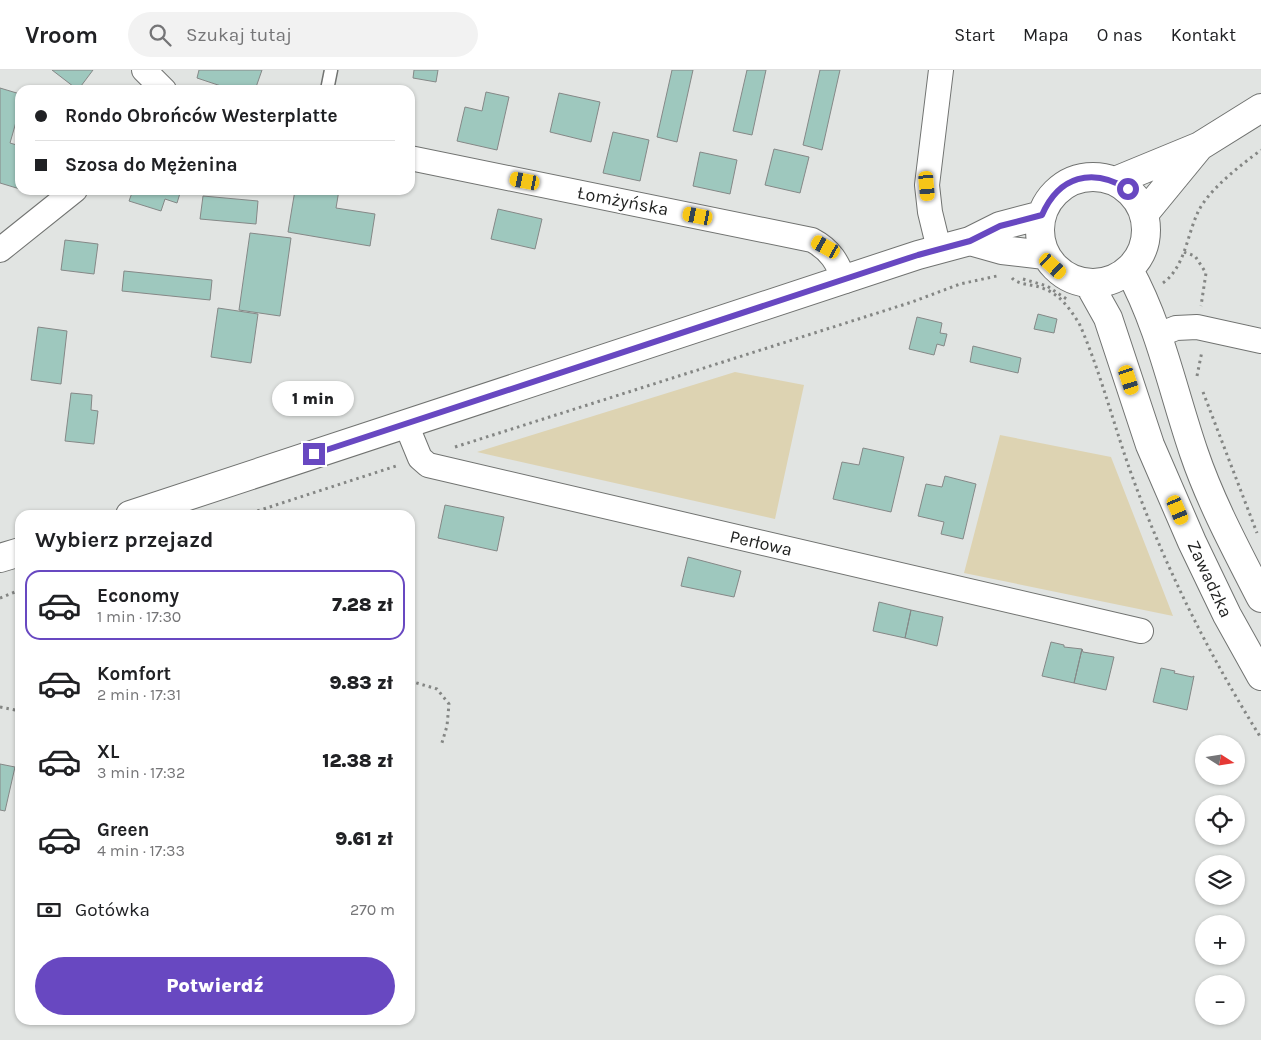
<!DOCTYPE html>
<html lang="pl">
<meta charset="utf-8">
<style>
body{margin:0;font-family:Karla,sans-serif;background:#f2f2f2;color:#202124;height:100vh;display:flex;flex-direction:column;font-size:19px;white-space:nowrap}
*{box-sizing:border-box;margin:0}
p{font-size:16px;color:#757577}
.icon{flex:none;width:28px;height:28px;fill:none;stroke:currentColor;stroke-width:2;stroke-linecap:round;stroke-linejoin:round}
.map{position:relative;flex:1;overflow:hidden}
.details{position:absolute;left:15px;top:440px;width:400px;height:515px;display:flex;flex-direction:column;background:#fff;border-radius:15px;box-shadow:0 1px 4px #0004}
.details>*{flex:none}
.guide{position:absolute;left:15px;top:15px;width:400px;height:110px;border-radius:15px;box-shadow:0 1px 4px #0004;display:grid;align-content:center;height:110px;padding:0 20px;background:#fff}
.needle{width:32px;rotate:102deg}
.tools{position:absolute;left:1195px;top:665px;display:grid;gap:10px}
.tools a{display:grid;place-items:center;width:50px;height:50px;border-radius:50%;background:#fff;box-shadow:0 1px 4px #0004;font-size:25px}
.end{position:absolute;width:22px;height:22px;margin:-11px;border:6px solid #6848c1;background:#fff;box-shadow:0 0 0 2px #fff}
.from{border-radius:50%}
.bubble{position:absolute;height:35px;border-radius:18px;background:#fff;box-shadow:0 1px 4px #0004;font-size:16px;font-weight:800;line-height:35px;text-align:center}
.car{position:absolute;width:15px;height:30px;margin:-15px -8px;border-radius:6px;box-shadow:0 0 4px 1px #0007;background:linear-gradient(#f5c518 24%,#345 0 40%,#f5c518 0 76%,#345 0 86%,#f5c518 0)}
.guide b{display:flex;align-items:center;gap:18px;height:48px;font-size:19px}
.guide b+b{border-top:1px solid #e0e0e0}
.guide i{width:12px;height:12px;background:#202124}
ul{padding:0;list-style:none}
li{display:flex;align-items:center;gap:15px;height:70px;margin:0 10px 8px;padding:0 10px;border:2px solid transparent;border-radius:15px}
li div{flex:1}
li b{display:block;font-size:19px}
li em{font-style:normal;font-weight:800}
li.on{border-color:#6848c1}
li>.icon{width:45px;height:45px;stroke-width:1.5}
h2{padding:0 20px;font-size:22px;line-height:60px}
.pay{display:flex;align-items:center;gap:12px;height:55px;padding:0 20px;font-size:19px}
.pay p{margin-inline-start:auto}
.primary-button{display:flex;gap:10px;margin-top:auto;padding:10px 20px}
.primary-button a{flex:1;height:58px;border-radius:30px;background:#6848c1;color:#fff;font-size:20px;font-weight:800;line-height:58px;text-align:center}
header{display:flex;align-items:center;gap:30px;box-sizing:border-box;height:70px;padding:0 25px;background:#fff;border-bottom:1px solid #e0e0e0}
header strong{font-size:24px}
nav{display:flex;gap:28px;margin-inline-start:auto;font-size:18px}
.search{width:350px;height:45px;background:#f2f2f2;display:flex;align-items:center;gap:12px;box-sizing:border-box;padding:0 18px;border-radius:28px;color:#757577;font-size:19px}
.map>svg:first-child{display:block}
.green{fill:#ddd3b2}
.building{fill:#9ec8be;stroke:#858887}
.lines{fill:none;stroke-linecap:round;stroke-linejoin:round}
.lane-casing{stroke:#717371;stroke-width:15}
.street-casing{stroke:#717371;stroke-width:26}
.secondary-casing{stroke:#717371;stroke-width:30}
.path{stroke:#848684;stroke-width:3;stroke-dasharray:2.5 4;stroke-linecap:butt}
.lane{stroke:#fff;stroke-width:12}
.street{stroke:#fff;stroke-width:24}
.secondary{stroke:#fff;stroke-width:28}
.route{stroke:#6848c1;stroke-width:6}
.labels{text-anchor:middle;stroke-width:4;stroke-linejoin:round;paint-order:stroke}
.street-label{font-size:18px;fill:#1f201f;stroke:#fff}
</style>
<header>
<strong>Vroom</strong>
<div class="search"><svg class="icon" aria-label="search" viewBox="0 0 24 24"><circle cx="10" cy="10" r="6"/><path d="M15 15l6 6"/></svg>Szukaj tutaj</div>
<nav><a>Start</a><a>Mapa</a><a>O nas</a><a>Kontakt</a></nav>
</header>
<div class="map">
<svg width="1261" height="970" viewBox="0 0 1261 970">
<rect width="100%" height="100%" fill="#e1e4e2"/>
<path class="green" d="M735 302 804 315 775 449 477 382Z
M1000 365 1111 387 1173 546 964 503Z"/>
<path class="building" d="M52 0H93L78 20Z
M199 0H262L255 20H233L197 8Z
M414 0H438L436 12 413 8Z
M672 0H693L677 72 657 67Z
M747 0H766L752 65 733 61Z
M820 0H840L822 80 803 75Z
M0 18 20 24V38L10 73 20 76V119L0 113Z
M486 22 509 27 497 80 457 71 465 37 482 41Z
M559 23 600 32 591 72 550 62Z
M613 62 649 70 640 111 603 103Z
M774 79 809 87 800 123 765 115Z
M700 82 737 90 730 124 693 116Z
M133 120H181L177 133 165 129 161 141 129 131Z
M295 120H339L336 138 375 144 370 176 288 162Z
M203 126 258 131 256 154 200 149Z
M498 139 542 149 535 179 491 169Z
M250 163 291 168 280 246 239 240Z
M65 170 98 174 94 204 61 200Z
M124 201 212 210 210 230 122 221Z
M218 238 258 244 251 293 211 287Z
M1038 244 1057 249 1054 263 1034 259Z
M917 247 942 253 940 263 947 264 944 276 937 274 934 285 909 279Z
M38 257 67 261 61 314 31 310Z
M973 276 1021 288 1018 303 970 292Z
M71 323 92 325 91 340 98 341 94 374 65 371Z
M863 378 904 387 891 442 833 429 842 392 859 395Z
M945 406 976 414 963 469 941 464 944 452 918 446 926 414 942 417Z
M445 435 504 447 497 481 438 468Z
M688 487 741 501 734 527 681 516Z
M879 532 911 540 905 568 873 561Z
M911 540 943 547 937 576 905 568Z
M1051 572 1064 575V577L1082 579 1074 613 1042 606Z
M1082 579 1083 582 1114 587 1106 620 1074 613Z
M1161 598 1175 601 1174 603 1192 607 1194 606 1187 640 1153 632Z
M0 694 15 697 5 741 0 740Z"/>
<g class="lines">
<defs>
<path id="lane" d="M327 20 331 0"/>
<path id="street" d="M144 0 164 20
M410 88 812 170C831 180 837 192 845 211
M939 179 930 142 927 115 941 0
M0 180 75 120
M1156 266 1176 258 1197 257 1261 271
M406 354 420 388 428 395 1141 561"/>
<path id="secondary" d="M1040 160a53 53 0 1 1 106 0a53 53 0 1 1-106 0Z
M1115 111 1200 76 1261 38
M1144 144 1199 77
M970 171 1002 180 1045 185
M1129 200C1160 256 1173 322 1194 383 1211 433 1237 481 1261 528
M1089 214 1108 248 1150 375 1192 472 1227 545 1261 606
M130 445 918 185 970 171 1000 156 1042 145
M0 488 20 482"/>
</defs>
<use href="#lane" class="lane-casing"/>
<use href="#street" class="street-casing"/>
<use href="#secondary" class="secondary-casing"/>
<path class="path" d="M1184 182 1195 186 1206 203 1201 236
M1012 208C1018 215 1032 214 1042 218 1060 224 1069 238 1079 253 1102 305 1115 361 1135 414 1168 503 1211 588 1261 668
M1023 209 1047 216 1068 230
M1163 213C1185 197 1187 165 1198 142 1209 119 1241 95 1261 80
M1197 306 1202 281
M1203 322 1257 463
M455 377 912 232 960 214 997 206
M245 445 399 395
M0 528 20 520
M410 611 437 619 449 634 447 656 441 676
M0 637 20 641"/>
<use href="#lane" class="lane"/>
<use href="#street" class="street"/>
<use href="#secondary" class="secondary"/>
</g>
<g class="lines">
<path class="route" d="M314 384 918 185 970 171 1000 156 1042 145C1059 106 1092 97 1128 119"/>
</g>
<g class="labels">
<g class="street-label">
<text transform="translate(623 131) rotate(11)" y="6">Łomżyńska</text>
<text transform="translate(761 473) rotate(13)" y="6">Perłowa</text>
<text transform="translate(1210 509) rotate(65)" y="6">Zawadzka</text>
</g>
</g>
</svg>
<div class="tools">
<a><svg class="needle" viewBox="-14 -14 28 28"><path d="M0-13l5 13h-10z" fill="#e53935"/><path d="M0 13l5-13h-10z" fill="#757577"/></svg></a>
<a><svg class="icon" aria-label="locate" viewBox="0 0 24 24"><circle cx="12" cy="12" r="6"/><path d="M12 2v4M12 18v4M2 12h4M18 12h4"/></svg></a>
<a><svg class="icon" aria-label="layers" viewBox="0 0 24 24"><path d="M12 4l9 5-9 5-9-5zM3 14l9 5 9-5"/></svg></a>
<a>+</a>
<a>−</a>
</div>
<i class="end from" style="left:1128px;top:119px"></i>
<i class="end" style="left:314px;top:384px"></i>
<div class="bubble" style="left:272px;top:311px;width:82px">1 min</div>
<i class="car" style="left:525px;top:111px;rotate:281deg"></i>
<i class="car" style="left:927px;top:116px;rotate:175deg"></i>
<i class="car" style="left:698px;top:146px;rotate:281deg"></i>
<i class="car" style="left:826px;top:177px;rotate:299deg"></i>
<i class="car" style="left:1053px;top:196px;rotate:132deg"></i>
<i class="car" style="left:1129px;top:310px;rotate:162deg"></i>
<i class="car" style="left:1178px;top:440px;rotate:157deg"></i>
<div class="guide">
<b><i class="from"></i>Rondo Obrońców Westerplatte</b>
<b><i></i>Szosa do Mężenina</b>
</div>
<section class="details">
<h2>Wybierz przejazd</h2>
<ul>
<li class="on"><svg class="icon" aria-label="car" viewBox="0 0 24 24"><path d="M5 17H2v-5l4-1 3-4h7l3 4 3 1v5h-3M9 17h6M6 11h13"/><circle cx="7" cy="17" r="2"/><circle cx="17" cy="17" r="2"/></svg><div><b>Economy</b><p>1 min · 17:30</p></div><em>7.28 zł</em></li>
<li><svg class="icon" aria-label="car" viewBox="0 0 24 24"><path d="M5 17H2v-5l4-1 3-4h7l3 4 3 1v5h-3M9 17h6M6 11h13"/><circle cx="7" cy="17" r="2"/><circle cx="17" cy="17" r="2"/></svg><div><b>Komfort</b><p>2 min · 17:31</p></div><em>9.83 zł</em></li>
<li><svg class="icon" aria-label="car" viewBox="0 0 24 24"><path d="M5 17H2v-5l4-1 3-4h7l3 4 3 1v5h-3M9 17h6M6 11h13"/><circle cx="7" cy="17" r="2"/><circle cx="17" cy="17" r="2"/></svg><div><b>XL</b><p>3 min · 17:32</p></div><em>12.38 zł</em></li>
<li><svg class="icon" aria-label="car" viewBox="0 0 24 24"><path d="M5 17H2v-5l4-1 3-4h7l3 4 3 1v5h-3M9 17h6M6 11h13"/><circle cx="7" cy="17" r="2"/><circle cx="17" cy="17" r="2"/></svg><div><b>Green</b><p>4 min · 17:33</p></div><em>9.61 zł</em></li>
</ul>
<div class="pay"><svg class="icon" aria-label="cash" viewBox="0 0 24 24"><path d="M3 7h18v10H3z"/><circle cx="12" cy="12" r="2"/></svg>Gotówka<p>270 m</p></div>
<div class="primary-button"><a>Potwierdź</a></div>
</section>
</div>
